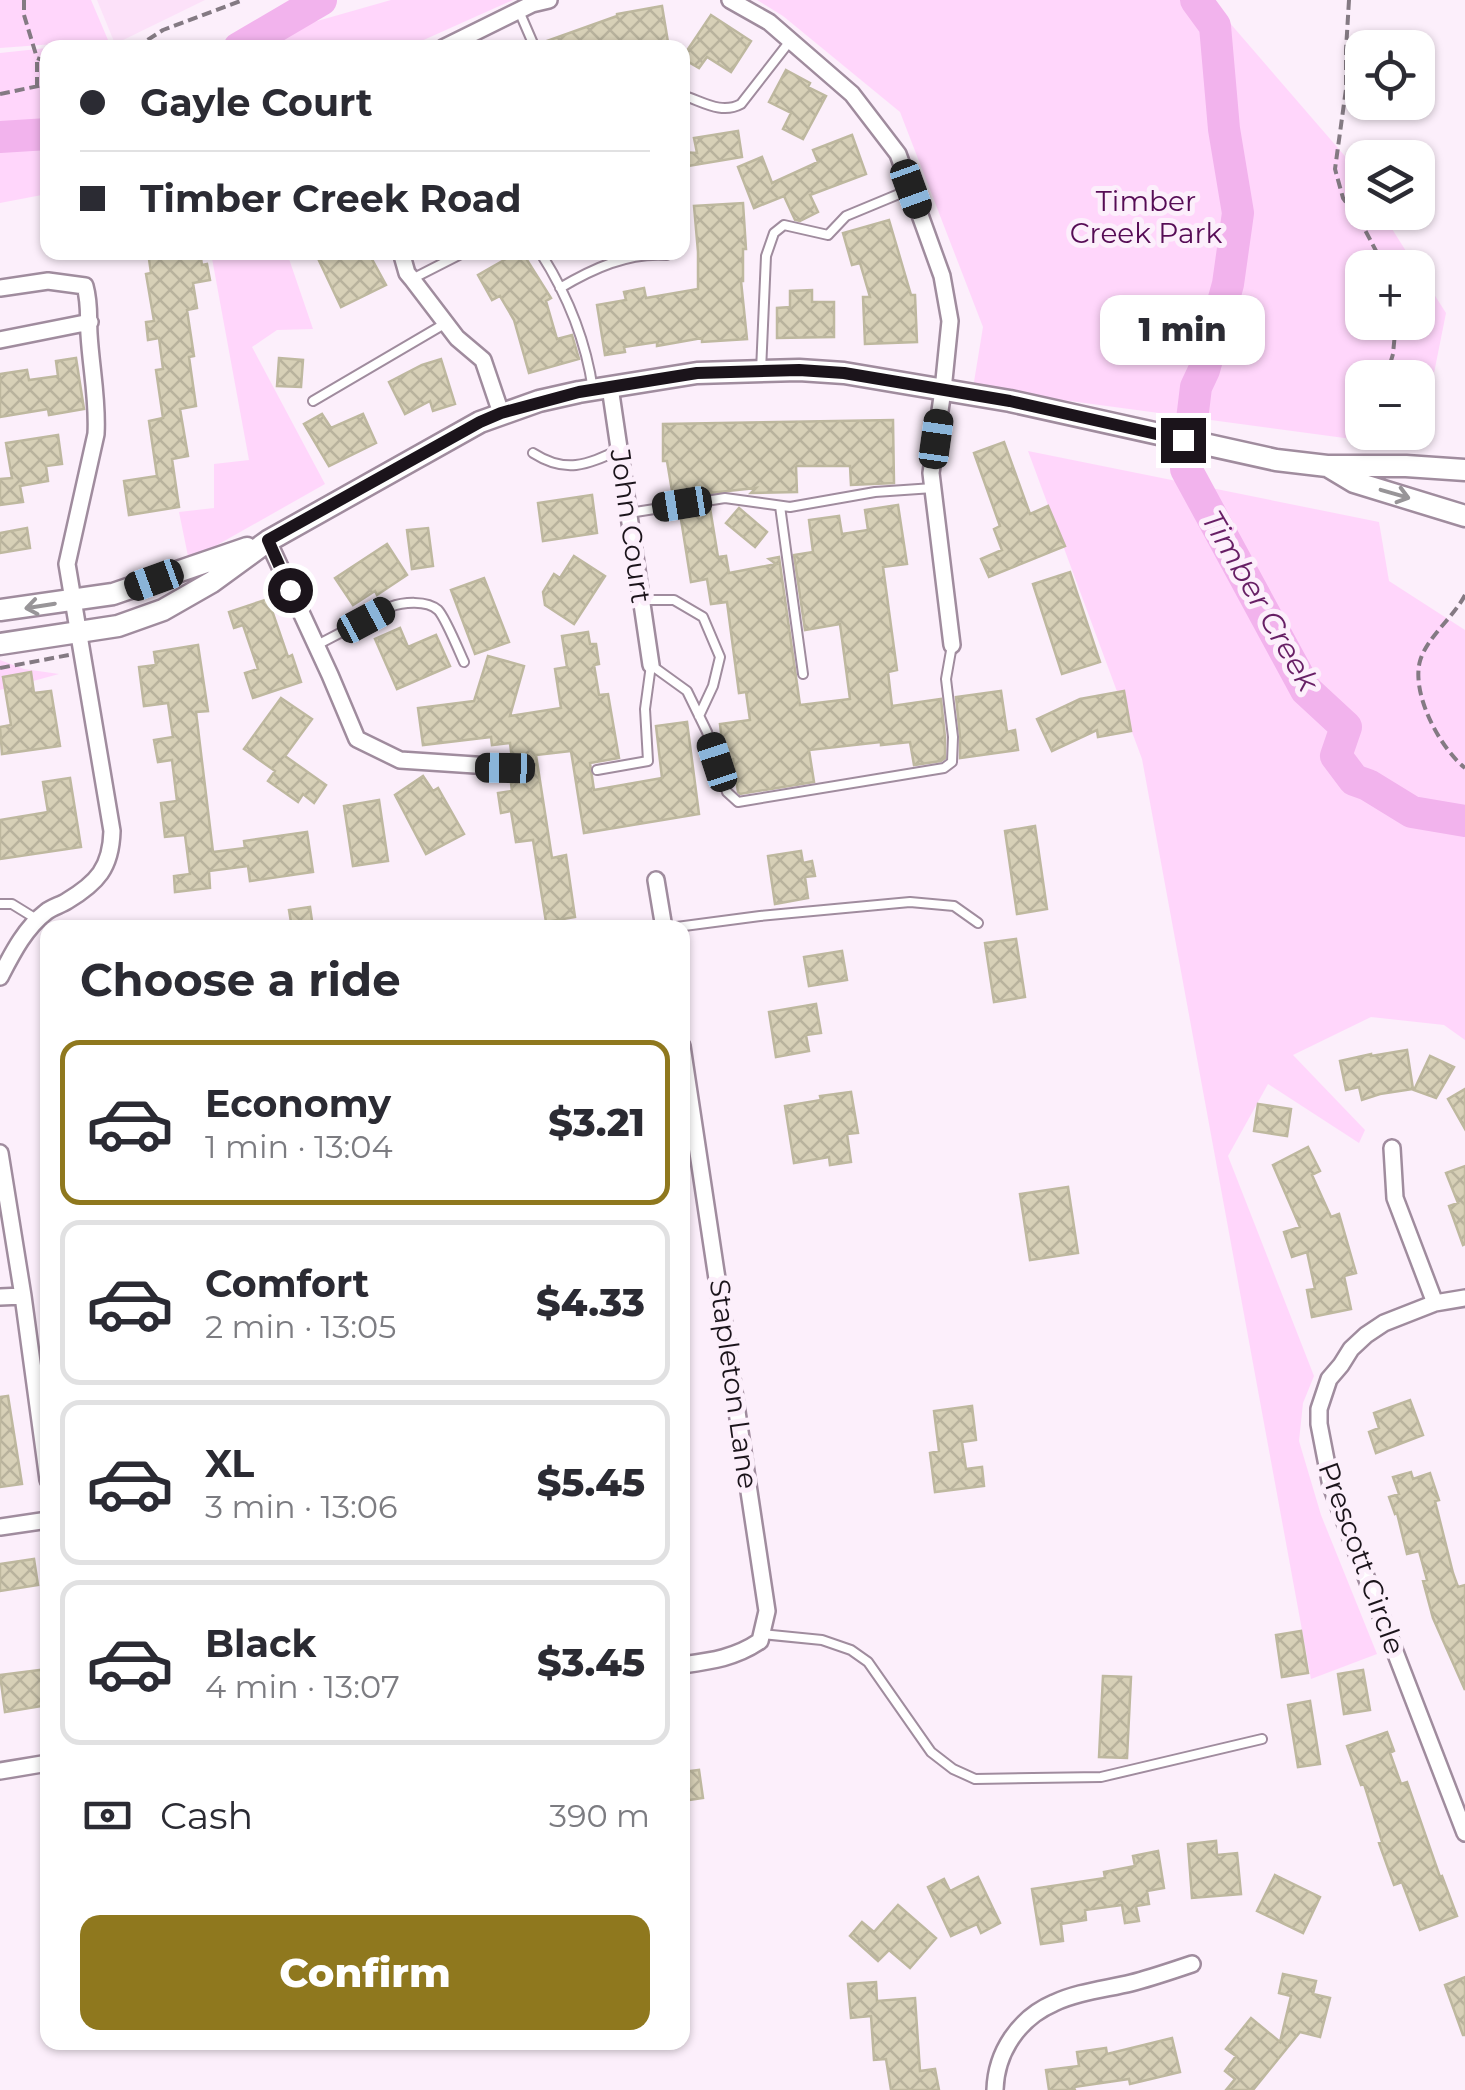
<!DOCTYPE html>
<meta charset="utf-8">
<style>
body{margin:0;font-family:Montserrat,sans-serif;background:#f7f7f7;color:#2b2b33;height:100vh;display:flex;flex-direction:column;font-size:38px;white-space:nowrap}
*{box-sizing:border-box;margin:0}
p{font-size:32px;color:#7c7c81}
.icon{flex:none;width:55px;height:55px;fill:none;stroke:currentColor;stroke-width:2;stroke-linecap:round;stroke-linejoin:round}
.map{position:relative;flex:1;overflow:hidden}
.drawer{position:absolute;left:40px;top:920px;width:650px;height:1130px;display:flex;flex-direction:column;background:#fff;border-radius:20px;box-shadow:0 2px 8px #0004}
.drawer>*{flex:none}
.hud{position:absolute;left:40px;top:40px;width:650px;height:220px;border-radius:20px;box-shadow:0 2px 8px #0004;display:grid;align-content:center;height:220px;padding:0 40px;background:#fff}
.controls{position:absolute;left:1345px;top:30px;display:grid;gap:20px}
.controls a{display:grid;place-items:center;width:90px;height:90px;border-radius:20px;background:#fff;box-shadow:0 2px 8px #0004;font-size:50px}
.end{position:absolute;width:45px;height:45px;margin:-22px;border:12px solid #1b141b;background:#fff;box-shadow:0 0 0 5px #fff}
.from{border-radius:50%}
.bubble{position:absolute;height:70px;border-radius:20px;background:#fff;box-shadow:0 2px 8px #0004;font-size:32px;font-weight:800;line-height:70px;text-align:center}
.car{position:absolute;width:30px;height:60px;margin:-30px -15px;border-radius:12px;box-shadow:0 0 8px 2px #0007;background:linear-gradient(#222 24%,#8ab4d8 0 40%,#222 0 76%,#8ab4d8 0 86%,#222 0)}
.hud b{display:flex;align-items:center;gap:35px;height:95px;font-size:38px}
.hud b+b{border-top:2px solid #e1e1e2}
.hud i{width:25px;height:25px;background:#2b2b33}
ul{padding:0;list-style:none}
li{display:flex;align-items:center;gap:30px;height:165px;margin:0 20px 15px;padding:0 20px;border:5px solid #e1e1e2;border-radius:20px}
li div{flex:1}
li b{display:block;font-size:38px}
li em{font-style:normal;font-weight:800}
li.selected{border-color:#8f781e}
li>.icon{width:90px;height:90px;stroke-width:1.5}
h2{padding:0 40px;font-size:45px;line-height:120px}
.pay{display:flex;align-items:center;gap:25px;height:110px;padding:0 40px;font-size:38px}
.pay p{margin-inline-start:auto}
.action{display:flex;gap:20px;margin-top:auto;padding:20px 40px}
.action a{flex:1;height:115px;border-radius:20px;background:#8f781e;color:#fff;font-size:40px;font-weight:800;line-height:115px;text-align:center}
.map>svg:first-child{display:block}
.built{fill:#fce1f9}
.green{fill:#ffd6fb;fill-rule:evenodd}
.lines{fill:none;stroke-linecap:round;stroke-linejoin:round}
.river{stroke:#f2b3ed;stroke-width:32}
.building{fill:url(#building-cross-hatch);stroke:#beb89f;stroke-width:2.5}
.service-casing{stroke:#a08c9e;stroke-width:12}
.minor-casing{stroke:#a08c9e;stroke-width:20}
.tertiary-casing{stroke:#a08c9e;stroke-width:25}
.path{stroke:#847a83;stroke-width:4;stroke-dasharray:10 5;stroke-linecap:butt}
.service{stroke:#fff;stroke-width:8}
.minor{stroke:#fff;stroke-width:15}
.tertiary{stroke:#fff;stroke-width:20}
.oneway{stroke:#989598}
.route{stroke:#1b141b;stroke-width:12}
.labels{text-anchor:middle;stroke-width:10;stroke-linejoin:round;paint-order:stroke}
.park-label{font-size:28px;fill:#560c55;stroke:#fceffb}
.street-label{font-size:28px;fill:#1b141b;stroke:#fceffb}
.water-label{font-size:30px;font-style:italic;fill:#671f65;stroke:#fceffb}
</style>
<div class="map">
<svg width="1465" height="2090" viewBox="0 0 1465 2090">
<defs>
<pattern id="building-cross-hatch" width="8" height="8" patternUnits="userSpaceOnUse" patternTransform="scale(2.5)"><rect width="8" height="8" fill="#d7d0b7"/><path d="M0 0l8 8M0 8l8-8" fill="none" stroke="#b8b29d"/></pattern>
</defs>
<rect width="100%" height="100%" fill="#fceffb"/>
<path class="built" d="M97 0H205L115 44Z"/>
<path class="green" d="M0 0H91L108 40 0 48Z
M391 0H513L408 47H226Z
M757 0H1210L1350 162 1362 182V212L1382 213 1416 267 1362 268V322H1418V269L1446 313 1419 448 973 388 983 327 900 112 783 16ZM1362 378H1418V432H1362Z
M47 48V194L0 203V53Z
M211 253H287L313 329 277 330 252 347 325 484 189 561 179 512 214 508V464L249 460Z
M1028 451 1379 522 1389 581 1465 630V1040L1444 1025 1371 1017 1293 1055 1365 1130 1359 1143 1268 1084 1228 1156 1314 1376 1303 1403 1299 1441 1321 1515 1377 1654 1311 1679 1142 759Z
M0 660 24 669 59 674 0 690Z"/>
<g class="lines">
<path class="river" d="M1196 0 1215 26 1224 129 1238 213 1228 284 1204 370 1196 387 1186 469 1306 690 1346 727 1336 756 1354 780 1368 785 1412 812 1465 821
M239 48 321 0
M0 137 48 134"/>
</g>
<path class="building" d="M662 6 669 48H542L541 43 617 16V14Z
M711 15 751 41 731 72 707 57 699 68 682 58Z
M786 70 810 83 808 87 826 96 803 139 783 129 791 113 769 102Z
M738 131 742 157 682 167V152L697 153 694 138Z
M852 135 866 174 810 195 818 212 800 221 795 220 784 196 754 208 738 167 762 157 772 183 818 162 813 150Z
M743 203 746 249H743V281H741L747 339 702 342V338L657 346V342L624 347 625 352 605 355 597 305 626 300 624 292 644 288 646 298 698 289V252L694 206Z
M889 220 911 295H915L917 342 865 344 863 297H870L860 263 852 265 843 233Z
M148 252H200L202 265 207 264 210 280 193 283 197 308 187 310 194 356 189 357 196 406 180 409 188 456 172 459 179 507 129 515 124 481 157 476 149 421 163 418 156 370 163 369 159 338 148 340 146 322 154 321 146 274 151 273Z
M315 252H368L386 285 341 307Z
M518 252H522L551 298 546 301 557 339 572 335 579 359 529 373 514 320 500 296 492 300 478 275Z
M812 290V302H834V337L777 338V308L790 307V291Z
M76 358 84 409 49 415 48 409 0 417V374L27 370 29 380 58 376 56 361Z
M279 358 303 360 301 387 277 386Z
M441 359 455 404 433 411 430 401 405 414 389 382 422 365Z
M322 414 331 428 363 414 376 443 329 466 304 424Z
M893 420 894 483 851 485 850 466H796L797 492 751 493 756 488 673 497 667 461H663V424Z
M58 435 62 464 46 466 48 481 20 486 23 502 0 505V479L12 478 6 443Z
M1004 442 1030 514 1048 506 1065 546 989 577 981 559 1002 550 994 529 1000 526 974 453Z
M592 495 597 533 543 541 538 503Z
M898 505 907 564 883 567 897 670 888 672 892 706 941 699 945 737V758L941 761 914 765 910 742 881 745V742L809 750 814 782 740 794 738 792 733 759 724 760 720 724 750 720 746 692 739 693 727 602 711 604 707 579 691 582 680 513 710 508 718 557 726 556 729 573 776 564 769 559 779 557 800 705 850 699 840 624 805 630 794 555 813 552 809 520 839 516 842 534 868 530 865 510Z
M739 508 767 532 755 547 726 523Z
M27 528 30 548 0 553V533Z
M428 528 433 566 412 569 407 530Z
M387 544 407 575 377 595 375 591 353 605 335 578Z
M574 556 605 576 574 624 545 605 543 592 554 574 560 578Z
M1070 572 1100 662 1062 674 1033 584Z
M484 578 509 642 475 654 451 590Z
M268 599 288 657 292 655 301 682 253 698 245 673 258 669 243 625 234 628 229 612Z
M400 628 408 647 436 635 450 666 397 689 375 639Z
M588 632 590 644H596L599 664 594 665 599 695 608 694 619 758 590 763 594 790 662 778 656 726 687 722 699 814 584 833 571 751 536 755 552 858 566 855 575 917 546 922 533 840 516 842 511 811 501 813 498 793 512 791 511 783 515 782 516 767 512 759 510 743 492 745 491 737 423 745 418 708 474 701 488 656 524 666 510 716 561 708 555 669 567 667 562 636Z
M198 645 208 711 196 712 213 852 245 848 244 841 307 832 313 872 250 881 248 866 209 871 210 888 175 892 174 876 190 874 185 835 165 837 161 803 177 801 172 760 158 762 154 740 173 737 168 703 144 706 139 667 156 665 154 652Z
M31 672 34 693 51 691 60 746 2 754 0 727 11 725 3 677Z
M1001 691 1007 732 1015 730 1018 750 960 758V736L956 697Z
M1124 691 1131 731 1098 737 1097 730 1052 751 1037 719 1080 699Z
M281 698 312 719 285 756 326 785 314 803 303 794 298 802 268 781 275 771 244 749Z
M423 776 433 791 438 788 464 834 426 854 395 795Z
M70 778 81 847 0 859V820L48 812 43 782Z
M379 800 388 861 353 866 344 806Z
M1035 826 1047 909 1017 914 1005 831Z
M801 851 803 863 812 861 815 876 805 877 808 898 775 904 768 856Z
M310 907 313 928H292L289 910Z
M1016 939 1025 997 994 1002 985 943Z
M842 951 847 980 809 986 804 957Z
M816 1004 821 1033 806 1035 809 1051 776 1057 769 1012Z
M1407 1050 1413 1089 1380 1094 1362 1100 1359 1087 1346 1090 1340 1061 1371 1054V1056Z
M1430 1056 1454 1067 1436 1098 1414 1090Z
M1465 1089V1129L1448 1099Z
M851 1092 858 1133 847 1134 851 1162 830 1165 829 1157 794 1163 785 1106 821 1100 820 1096Z
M1258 1104 1291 1109 1287 1136 1254 1131Z
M1308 1147 1320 1171 1312 1175 1331 1217 1339 1214 1356 1273 1344 1276 1351 1309 1312 1317 1307 1290 1315 1289 1307 1252 1292 1257 1284 1232 1300 1227 1273 1165Z
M1465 1166V1244L1463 1245 1449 1206 1458 1203 1446 1173Z
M1068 1187 1078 1253 1030 1260 1020 1194Z
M8 1396 22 1484 0 1487V1397Z
M1410 1400 1423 1435 1376 1453 1369 1432 1379 1428 1374 1413Z
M972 1406 976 1440 962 1442 966 1469 982 1467 984 1486 935 1492 930 1453 939 1451 934 1411Z
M1411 1472 1413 1479 1430 1473 1439 1500 1435 1501 1453 1573 1458 1587 1465 1585V1690L1433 1618 1423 1581 1427 1580 1419 1551 1407 1554 1397 1513 1395 1514 1389 1497 1399 1494 1393 1477Z
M34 1559 38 1585 0 1591V1564Z
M1301 1631 1308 1673 1282 1677 1276 1635Z
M48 1669V1705L5 1712 0 1675Z
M1363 1670 1370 1710 1344 1714 1338 1674Z
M1103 1676 1131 1677 1127 1758 1099 1757Z
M1310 1701 1320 1764 1298 1767 1288 1705Z
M1387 1732 1394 1751 1390 1753 1401 1784 1407 1782 1440 1877 1442 1876 1457 1916 1420 1930 1402 1882 1394 1885 1379 1843 1382 1842 1364 1784 1361 1785 1347 1746Z
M699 1770 703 1798 682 1801V1772Z
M1216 1841 1217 1855 1237 1853 1241 1894 1192 1898 1188 1844Z
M1158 1851 1164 1888 1147 1891 1149 1904 1136 1906 1139 1921 1125 1923 1122 1905 1085 1910 1086 1920 1061 1924 1063 1941 1041 1944 1032 1889 1105 1878 1104 1872 1135 1866 1133 1856Z
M1275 1875 1320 1897 1303 1933 1257 1911Z
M978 1877 1000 1923 981 1933 977 1924 951 1936 928 1887 944 1879 950 1891Z
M898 1905 936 1938 910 1968 889 1950 878 1961 850 1936 862 1922 874 1932Z
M1283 1974 1316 1981 1313 1994 1330 1998 1320 2037 1300 2032 1253 2090H1226L1235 2079 1225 2071 1236 2056 1226 2049 1251 2018 1280 2042 1291 1996 1279 1993Z
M1465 1977V2035H1463L1445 1985Z
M876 1982 877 2001 915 1998 920 2071 935 2069 939 2090H891L886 2059 874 2060 871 2016 851 2018 848 1984Z
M1172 2038 1180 2072 1130 2084 1129 2079 1074 2087 1075 2090H1049L1046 2070 1079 2066 1077 2052 1106 2048 1107 2054Z"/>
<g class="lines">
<defs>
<path id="service" d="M519 11 535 48
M682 95C702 101 721 115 741 104L790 41
M540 252C567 294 586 341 593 390
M412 279 465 252
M560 288C592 269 628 252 667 255
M761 371 766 256 774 233 784 225 828 235 846 216 911 189
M313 401 446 323
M533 453C566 474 586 465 619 450
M780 506 803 674
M629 513 725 498 790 507 875 492 933 488
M641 600H674L703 617 720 657 713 686 699 716
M317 645 390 607C403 602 427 600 438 610 445 617 459 651 464 662
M597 770 648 761 645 709 651 665 687 691 707 732 727 792 738 802 944 768 952 762 953 737 946 679 952 645
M0 904H12L38 920
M669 928 760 916 910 902 954 906 978 923
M761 1634 822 1640 851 1650 868 1662 931 1752 953 1769 975 1779 1101 1777 1262 1739"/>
<path id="minor" d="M730 0 769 22 852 94 898 154 942 276 950 321 943 390 931 473 952 645
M443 48 532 4 549 0
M401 252 407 273 412 279 457 338 483 360 501 413
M0 288 48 281 85 286C90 304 88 316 89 334 91 368 98 400 96 434L67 564 112 831C111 868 97 883 67 901 61 905 52 907 46 912 25 928 12 954 0 977
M0 340 90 322
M610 387 651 665
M268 541 330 675 357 739 400 760 505 767
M656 880 664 928
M682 1046 767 1611 760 1641C735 1658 711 1661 682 1665
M1392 1148 1395 1198 1435 1303
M0 1153 23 1296 48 1480
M0 1297 23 1296
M1465 1298 1435 1303 1384 1323 1366 1335 1351 1349 1341 1365 1329 1379 1319 1409V1424L1331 1486 1465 1833
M0 1527 48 1520
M0 1771 48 1763
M995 2090C996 2052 1019 2018 1054 2003 1077 1992 1106 1989 1131 1983 1151 1978 1171 1971 1192 1964"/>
<path id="tertiary" d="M1329 467 1354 482 1465 516
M0 610 113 594 247 548
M0 644 118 626 163 610 212 582 268 541 480 422 539 401 579 392 697 373 799 370 844 373 1010 401 1276 460 1327 466H1406L1465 470"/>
</defs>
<use href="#service" class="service-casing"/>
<use href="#minor" class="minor-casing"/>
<use href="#tertiary" class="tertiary-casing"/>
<path class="path" d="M24 0V15L37 58 48 62
M1349 0 1346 50V89L1335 169 1343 198 1364 228 1385 268
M135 48 163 30 243 0
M37 87V58
M0 94 48 84
M1386 378 1393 354 1396 322
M1395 432 1410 446
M1465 595C1453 618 1427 637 1420 661 1411 694 1440 748 1465 768
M0 668 69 655"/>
<use href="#service" class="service"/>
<use href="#minor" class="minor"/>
<use href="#tertiary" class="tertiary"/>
</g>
<defs><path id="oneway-shaft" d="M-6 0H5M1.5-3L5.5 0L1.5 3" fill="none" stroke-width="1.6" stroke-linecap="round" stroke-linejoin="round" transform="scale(2.5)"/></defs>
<g class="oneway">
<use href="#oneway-shaft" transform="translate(1395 494) rotate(16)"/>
<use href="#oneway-shaft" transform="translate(40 606) rotate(171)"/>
</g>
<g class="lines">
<path class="route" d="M290 590 268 540 480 422 501 413 579 392 697 373 799 370 844 373 1010 401 1183 440"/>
</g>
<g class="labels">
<g class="park-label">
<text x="1146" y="211">Timber<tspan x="1146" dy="32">Creek Park</tspan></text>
</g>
<g class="street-label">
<text transform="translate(631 526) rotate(82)" y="10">John Court</text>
<text transform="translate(734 1384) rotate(82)" y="10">Stapleton Lane</text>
<text transform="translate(1362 1558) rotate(70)" y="10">Prescott Circle</text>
</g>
<g class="water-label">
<text transform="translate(1260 601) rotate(60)" y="10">Timber Creek</text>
</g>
</g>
</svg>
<div class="controls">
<a><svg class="icon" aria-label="locate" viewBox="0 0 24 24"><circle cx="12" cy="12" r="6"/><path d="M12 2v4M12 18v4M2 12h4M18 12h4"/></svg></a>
<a><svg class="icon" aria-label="layers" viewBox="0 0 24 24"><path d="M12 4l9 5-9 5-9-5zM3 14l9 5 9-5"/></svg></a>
<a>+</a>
<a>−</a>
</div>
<i class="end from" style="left:290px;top:590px"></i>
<i class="end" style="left:1183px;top:440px"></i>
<div class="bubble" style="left:1100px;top:295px;width:165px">1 min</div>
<i class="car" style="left:911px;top:189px;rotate:160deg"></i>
<i class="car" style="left:936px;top:439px;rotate:8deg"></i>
<i class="car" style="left:682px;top:504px;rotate:261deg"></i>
<i class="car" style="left:154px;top:580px;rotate:250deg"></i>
<i class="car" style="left:366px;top:620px;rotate:62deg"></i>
<i class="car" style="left:717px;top:762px;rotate:342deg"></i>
<i class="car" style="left:505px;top:768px;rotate:271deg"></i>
<div class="hud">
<b><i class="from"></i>Gayle Court</b>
<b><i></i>Timber Creek Road</b>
</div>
<section class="drawer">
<h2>Choose a ride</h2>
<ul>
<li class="selected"><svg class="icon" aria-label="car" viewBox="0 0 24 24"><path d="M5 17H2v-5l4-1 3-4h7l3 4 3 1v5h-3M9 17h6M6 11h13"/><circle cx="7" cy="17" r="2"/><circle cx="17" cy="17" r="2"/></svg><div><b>Economy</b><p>1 min · 13:04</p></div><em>$3.21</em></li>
<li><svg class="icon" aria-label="car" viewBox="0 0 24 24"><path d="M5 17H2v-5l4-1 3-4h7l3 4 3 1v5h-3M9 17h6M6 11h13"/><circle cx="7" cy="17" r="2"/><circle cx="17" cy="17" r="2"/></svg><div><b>Comfort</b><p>2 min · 13:05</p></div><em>$4.33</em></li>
<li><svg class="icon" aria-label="car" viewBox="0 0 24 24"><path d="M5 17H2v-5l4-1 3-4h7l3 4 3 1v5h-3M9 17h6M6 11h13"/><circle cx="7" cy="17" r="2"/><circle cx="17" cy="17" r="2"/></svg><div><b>XL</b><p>3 min · 13:06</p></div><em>$5.45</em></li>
<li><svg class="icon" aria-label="car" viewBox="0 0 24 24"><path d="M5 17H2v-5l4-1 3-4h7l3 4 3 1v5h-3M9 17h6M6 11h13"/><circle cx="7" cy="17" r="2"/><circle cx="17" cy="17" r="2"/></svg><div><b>Black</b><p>4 min · 13:07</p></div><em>$3.45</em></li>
</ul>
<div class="pay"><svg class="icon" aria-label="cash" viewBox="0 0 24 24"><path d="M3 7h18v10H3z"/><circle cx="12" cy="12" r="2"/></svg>Cash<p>390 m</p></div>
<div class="action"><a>Confirm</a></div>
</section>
</div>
